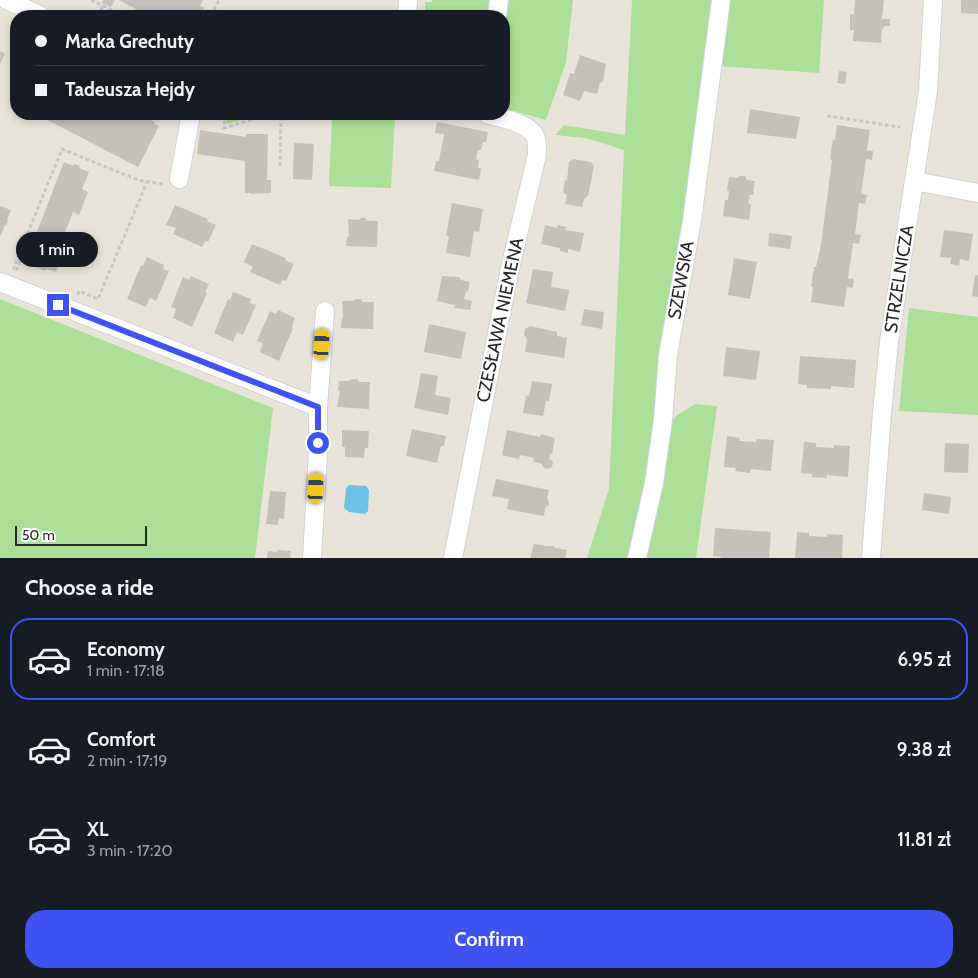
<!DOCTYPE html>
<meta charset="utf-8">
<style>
body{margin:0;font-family:Cabin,sans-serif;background:#242831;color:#f1f3f6;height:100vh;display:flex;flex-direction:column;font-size:19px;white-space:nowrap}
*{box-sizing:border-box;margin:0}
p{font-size:16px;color:#9ea1a6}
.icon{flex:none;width:28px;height:28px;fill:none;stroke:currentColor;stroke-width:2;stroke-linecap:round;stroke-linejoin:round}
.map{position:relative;height:558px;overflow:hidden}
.panel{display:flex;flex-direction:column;background:#171b24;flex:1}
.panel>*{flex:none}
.guide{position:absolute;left:10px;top:10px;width:500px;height:110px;border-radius:20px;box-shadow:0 2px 8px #0003;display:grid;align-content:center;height:110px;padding:0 25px;background:#171b24}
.scale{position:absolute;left:15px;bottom:12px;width:132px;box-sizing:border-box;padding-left:5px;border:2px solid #272727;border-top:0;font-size:14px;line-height:18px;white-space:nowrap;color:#272727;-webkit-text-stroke:4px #fff;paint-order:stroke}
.end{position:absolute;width:22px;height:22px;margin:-11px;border:6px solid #3e53f2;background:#fff;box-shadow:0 0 0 2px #fff}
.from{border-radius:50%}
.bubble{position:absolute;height:35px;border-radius:18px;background:#171b24;box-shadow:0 2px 8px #0003;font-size:16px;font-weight:600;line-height:35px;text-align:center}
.car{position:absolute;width:15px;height:30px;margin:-15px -8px;border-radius:6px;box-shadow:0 0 4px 1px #0007;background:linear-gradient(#f5c518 24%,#345 0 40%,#f5c518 0 76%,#345 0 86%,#f5c518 0)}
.guide b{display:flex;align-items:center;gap:18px;height:48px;font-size:19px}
.guide b+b{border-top:1px solid #363941}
.guide i{width:12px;height:12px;background:#f1f3f6}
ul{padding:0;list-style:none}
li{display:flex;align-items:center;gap:15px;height:82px;margin:0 10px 8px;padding:0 15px;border:2px solid transparent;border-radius:20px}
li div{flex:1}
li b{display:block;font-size:19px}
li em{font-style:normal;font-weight:600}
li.current{border-color:#3e53f2}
li>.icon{width:45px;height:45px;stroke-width:1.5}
h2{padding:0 25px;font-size:22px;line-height:60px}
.action{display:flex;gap:10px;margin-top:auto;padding:10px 25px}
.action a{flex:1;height:58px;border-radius:20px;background:#3e53f2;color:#fff;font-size:20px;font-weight:600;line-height:58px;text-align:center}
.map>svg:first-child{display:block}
.green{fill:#abdf97}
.water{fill:#6fc0e9}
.building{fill:#c5c0b9}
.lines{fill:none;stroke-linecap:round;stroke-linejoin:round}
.minor-casing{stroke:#cfd1e0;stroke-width:20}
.path{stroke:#c7c7c7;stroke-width:3;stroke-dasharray:4 2.5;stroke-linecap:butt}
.minor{stroke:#fff;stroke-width:18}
.route{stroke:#3e53f2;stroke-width:6}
.labels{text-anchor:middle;stroke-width:4;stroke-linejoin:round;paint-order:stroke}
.street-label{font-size:18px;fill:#272727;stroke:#fff}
</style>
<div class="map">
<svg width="978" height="558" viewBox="0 0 978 558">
<rect width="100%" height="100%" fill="#e9e4d9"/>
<path class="green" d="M432 0H494L493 16H425V2H432Z
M507 0H573L566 62 546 120 504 108V19Z
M632 0H718L654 415 643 499 631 558H587L609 489 624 150 586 138 555 135 564 125 625 135Z
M725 0H824L819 73 717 66Z
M228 114H261L227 124Z
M332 114H395L391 188 329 186Z
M0 299 273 408 255 558H0Z
M909 308 978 317V415L899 411Z
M695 404 717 406 696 558H642L669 426 676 416Z"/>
<path class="water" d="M349 485 366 486 369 490 368 511 365 514 349 512 344 508 346 488Z"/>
<path class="building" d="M103 0H115L111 7 102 3Z
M119 0H203L200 6 204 8 200 16H151L145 13 144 16H132L136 9Z
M855 0H884L882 19H890V26H884V29L882 28 881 43 853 41 854 30H850V14L854 15Z
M961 0H978V14L961 13Z
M0 51 5 54 0 64Z
M580 55 606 64 603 82 600 83 597 94 584 91 580 101 563 95 570 73 574 74Z
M839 71 847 72 845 84 837 83Z
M750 109 800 117 796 139 747 133Z
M36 114H148L146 117 155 122 154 124 159 126 138 167Z
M437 122 488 132 486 142H483L481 150H478L476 159 479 160 478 168 481 169 479 180 434 171 436 161H439L444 134 435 133Z
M837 125 870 130 867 150 873 151 872 160 866 159 861 194 867 195 865 204 859 203 855 234 861 235 859 244 853 243 848 278 854 279 853 288 847 287 844 307 811 302 813 287H811L814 267H816L821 245 832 160 830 159 833 139 835 140Z
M200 130 246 137V134H268L267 180H271V193L251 194V193H245V161L197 154Z
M294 143 314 144 312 180 293 179Z
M573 159 591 162 594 166 588 196 584 199 582 207 565 204 567 195 563 192 565 180 567 181 569 162Z
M64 162 73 166 74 164 80 166 79 168 89 172 82 189 88 192 79 215 73 212 59 247 65 250 56 272 46 269 45 271 33 266 34 263 26 260Z
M740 176H745L747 180 755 181 753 195H750L748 204H751L749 220 723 216 725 200H728L729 191H727L729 177 737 178Z
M452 203 483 209 479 232 474 231 470 257 446 253 449 236H446Z
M175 205 208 219 207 221 216 225 208 242 205 241 202 247 173 234 176 228 166 225Z
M0 206 11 210 7 220 8 221 6 226 5 225 0 237Z
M361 218H365L368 221H378L377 247 346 246 347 236 349 237 348 219 359 220Z
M545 225 557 228 558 225 566 227 565 230 584 233 580 252 568 249V253L560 251V248L541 244Z
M944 230 973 234 969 261 960 259 959 266 950 264 951 258 940 257Z
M769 233 792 236 790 249 768 246Z
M252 244 286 258 285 260 294 264 286 281 282 280 280 285 250 272 253 267 244 262Z
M147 257 164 265 163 269 169 271 156 301 150 298 146 307 127 299 141 265 143 266Z
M734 258 757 262 750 299 728 295Z
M533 269 553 272 551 287 569 290 565 311 526 303Z
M975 275H978V297L972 296Z
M191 276 209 284 205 292 207 293 192 327 173 318 176 309 171 307 183 277 189 280Z
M442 276 459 277 461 280 470 282 468 292 466 291 464 299 472 301 470 310 454 308 455 305 437 301Z
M233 292 251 299 250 303 256 305 243 335 237 332 233 342 214 333 228 299 230 300Z
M356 299H360L363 302H374L373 329 341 328 342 317 343 318 342 301H353Z
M584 309 604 312 602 329 581 325Z
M278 310 295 318 292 327 293 328 279 361 260 352 263 343 257 341 270 311 276 314Z
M429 324 466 332 461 359 424 352Z
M530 326 557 332V336L567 338 564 358 525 352 527 339 524 335 525 329Z
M726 347 760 351 756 380 723 376Z
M800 356 856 360 854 388 831 386V389L807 388V385L798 384Z
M421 373 438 376 435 395 451 398 448 415 414 408Z
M352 379H357L359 382H370L369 409 337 407 340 391H338L339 381H349Z
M532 381 552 384 549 401H546L543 416 523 413 526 395 529 396Z
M412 429 446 436 444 446H441L437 463 406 456Z
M342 430 369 431 368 448H365L364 458 345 457V447H342Z
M507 430 540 437 541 434 555 438 552 454 550 453 549 458 553 462 552 467 548 469 544 468 541 463 533 462 534 458 520 455 519 459 502 455Z
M727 436 740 438 739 441 756 442 757 439 774 440 771 471 750 469V473L735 471 736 468 724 467Z
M804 442 816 443V447L834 448V445L850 446 848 477 827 475V478L812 477V474L801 473Z
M945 443 969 444 968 473 944 472Z
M496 479 549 490 547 498 549 502V505L545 508 544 516 507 509 509 499 492 496Z
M270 491 286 492 284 519 279 518 278 525 266 524Z
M924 493 951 497 949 514 922 510Z
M715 528 771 532 769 558H721V557L713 556Z
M797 532 809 533V536L827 537V534L843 535 842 558H795Z
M534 544 547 546H554L555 548 567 550 565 558H530Z
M277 550 291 551 290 558H267L268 551 277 552Z"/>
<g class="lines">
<defs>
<path id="minor" d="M7 0 41 16
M407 16 408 0
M497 16 499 0
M179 179 191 114
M914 181 978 193
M0 282 318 407
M312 558 318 453V407L325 311
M453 558 510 268 537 155C537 150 537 143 536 138 531 123 501 118 487 114
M637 558 654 483 663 420 668 355 692 221 721 0
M871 558 882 413 889 342 928 91 933 0"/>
</defs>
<use href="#minor" class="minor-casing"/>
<path class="path" d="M91 0 125 16
M98 16 103 6
M211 16 219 0
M162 114 168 117 170 114
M226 114 224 128 270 114
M827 116 900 127
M280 166 281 114
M14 270V267L22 246 24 244
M15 270 17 269C22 257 26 247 27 235L62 149 138 180 163 184
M78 295 79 291 98 299 147 182"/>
<use href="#minor" class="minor"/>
</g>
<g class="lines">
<path class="route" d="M58 305 318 407V443"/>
</g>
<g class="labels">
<g class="street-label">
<text transform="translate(899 279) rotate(-81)" y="6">STRZELNICZA</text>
<text transform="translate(681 280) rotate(-80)" y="6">SZEWSKA</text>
<text transform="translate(500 320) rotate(-78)" y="6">CZESŁAWA NIEMENA</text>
</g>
</g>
</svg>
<div class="scale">50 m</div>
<i class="end from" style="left:318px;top:443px"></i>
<i class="end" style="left:58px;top:305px"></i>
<div class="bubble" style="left:16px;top:232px;width:82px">1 min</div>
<i class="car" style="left:322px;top:344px;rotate:4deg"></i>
<i class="car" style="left:316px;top:488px;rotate:3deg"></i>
<div class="guide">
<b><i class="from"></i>Marka Grechuty</b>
<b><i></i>Tadeusza Hejdy</b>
</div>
</div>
<section class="panel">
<h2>Choose a ride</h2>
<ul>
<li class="current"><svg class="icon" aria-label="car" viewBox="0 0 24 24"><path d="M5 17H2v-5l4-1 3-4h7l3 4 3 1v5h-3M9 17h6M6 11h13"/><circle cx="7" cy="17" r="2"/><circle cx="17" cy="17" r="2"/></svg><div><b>Economy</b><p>1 min · 17:18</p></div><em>6.95 zł</em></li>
<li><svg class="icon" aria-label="car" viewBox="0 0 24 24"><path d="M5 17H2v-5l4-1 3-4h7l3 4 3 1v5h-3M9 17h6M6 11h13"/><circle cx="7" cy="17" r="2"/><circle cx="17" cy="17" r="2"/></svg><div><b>Comfort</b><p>2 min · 17:19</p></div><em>9.38 zł</em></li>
<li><svg class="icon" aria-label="car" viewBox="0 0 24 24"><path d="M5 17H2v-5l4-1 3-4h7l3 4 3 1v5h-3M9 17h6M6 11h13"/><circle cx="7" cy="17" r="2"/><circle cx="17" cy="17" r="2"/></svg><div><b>XL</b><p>3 min · 17:20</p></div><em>11.81 zł</em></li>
</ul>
<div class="action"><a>Confirm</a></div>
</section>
